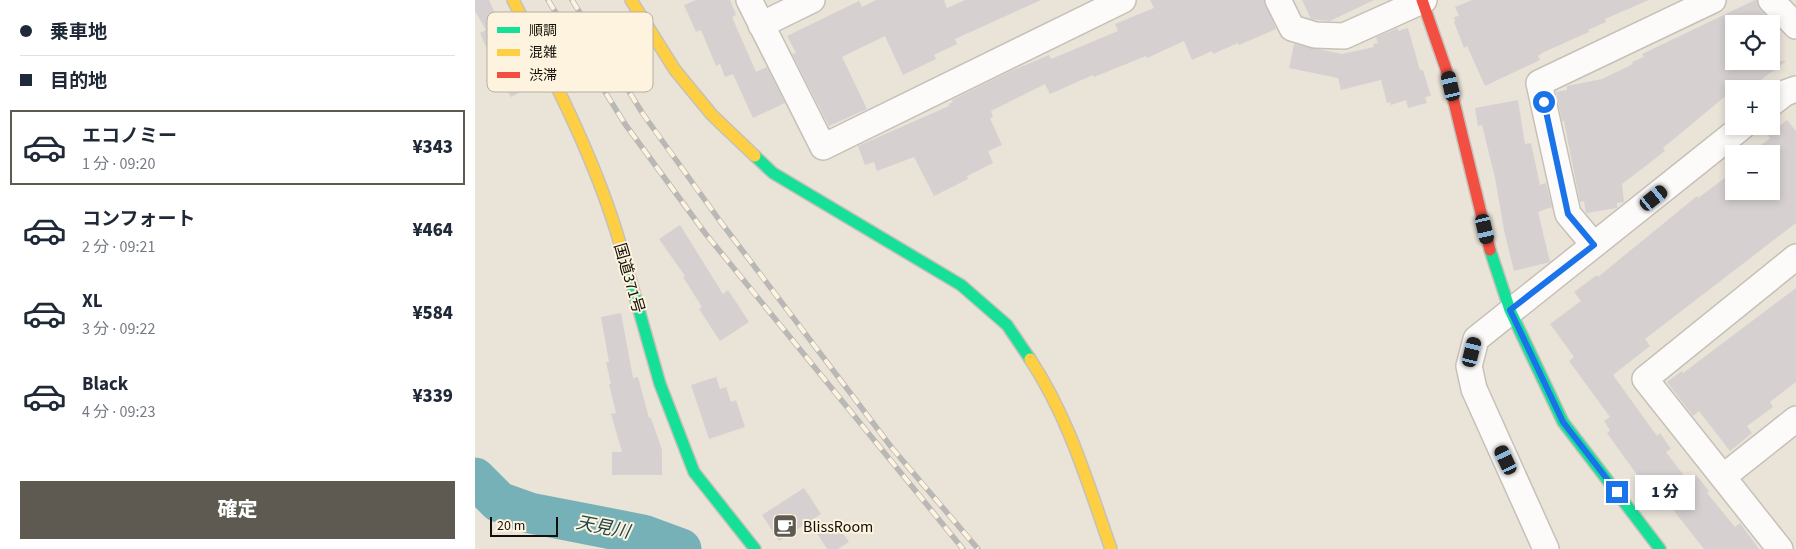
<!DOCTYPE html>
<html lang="ja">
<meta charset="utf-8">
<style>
body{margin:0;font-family:"Source Sans 3","Noto Sans JP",sans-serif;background:#f2f2f3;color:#1f2937;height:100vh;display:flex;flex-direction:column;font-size:19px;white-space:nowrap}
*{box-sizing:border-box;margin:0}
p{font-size:16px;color:#747a83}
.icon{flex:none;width:28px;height:28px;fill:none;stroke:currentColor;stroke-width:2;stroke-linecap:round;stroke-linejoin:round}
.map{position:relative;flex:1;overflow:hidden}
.panel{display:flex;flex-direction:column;background:#fff;width:475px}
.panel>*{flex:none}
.banner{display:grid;align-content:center;height:110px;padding:0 20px;background:#fff}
.buttons{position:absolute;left:1250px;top:15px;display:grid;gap:10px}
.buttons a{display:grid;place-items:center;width:55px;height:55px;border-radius:0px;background:#fff;box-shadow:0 2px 8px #0003;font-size:25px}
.scale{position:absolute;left:15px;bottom:12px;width:68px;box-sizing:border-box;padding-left:5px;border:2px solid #131009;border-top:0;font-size:14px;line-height:18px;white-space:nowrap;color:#131009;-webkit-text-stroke:4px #fdf3de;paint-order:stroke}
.end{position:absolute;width:22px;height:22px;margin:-11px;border:6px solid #1a73e8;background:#fff;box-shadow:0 0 0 2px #fff}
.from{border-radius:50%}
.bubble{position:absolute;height:35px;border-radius:0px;background:#fff;box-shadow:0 2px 8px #0003;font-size:16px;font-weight:800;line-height:35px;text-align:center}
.car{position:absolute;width:15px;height:30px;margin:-15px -8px;border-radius:6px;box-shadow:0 0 4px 1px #0007;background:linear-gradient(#222 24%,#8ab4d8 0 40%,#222 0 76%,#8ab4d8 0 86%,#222 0)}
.banner b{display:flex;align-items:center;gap:18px;height:48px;font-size:19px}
.banner b+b{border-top:1px solid #e0e1e3}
.banner i{width:12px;height:12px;background:#1f2937}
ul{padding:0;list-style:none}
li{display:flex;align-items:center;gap:15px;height:75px;margin:0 10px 8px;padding:0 10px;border:2px solid transparent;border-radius:0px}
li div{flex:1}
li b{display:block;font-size:19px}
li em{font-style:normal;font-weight:800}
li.current{border-color:#5e5a51}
li>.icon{width:45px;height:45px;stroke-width:1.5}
.action{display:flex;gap:10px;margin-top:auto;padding:10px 20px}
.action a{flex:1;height:58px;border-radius:0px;background:#5e5a51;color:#fff;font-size:20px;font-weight:800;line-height:58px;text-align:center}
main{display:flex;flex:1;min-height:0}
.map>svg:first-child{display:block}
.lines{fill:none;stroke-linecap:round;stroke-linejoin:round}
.river{stroke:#77b1b8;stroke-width:41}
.building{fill:#d6d1d0}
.street-casing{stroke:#c6c1b8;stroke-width:28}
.fast-casing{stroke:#c6c1b8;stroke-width:14}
.slow-casing{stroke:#c6c1b8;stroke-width:14}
.jam-casing{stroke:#c6c1b8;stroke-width:14}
.street{stroke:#fcfbf9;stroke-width:25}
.fast{stroke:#16e098;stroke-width:11}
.slow{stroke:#ffcf43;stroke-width:11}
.jam{stroke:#f24e42;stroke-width:11}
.rail-casing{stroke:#b9b8b5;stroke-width:5.5}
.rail{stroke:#fdf3de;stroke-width:4;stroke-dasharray:11;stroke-linecap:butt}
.route{stroke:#1a73e8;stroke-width:6}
.labels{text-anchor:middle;stroke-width:4;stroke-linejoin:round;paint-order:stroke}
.street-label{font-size:16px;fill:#131009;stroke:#fdf3de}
.poi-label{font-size:16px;fill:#131009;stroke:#fdf3de;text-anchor:start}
.water-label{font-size:18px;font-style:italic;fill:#1f464d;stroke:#fdf3de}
.key{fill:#fdf3de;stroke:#b7af9e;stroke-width:1}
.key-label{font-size:14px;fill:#131009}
</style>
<main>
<section class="panel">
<div class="banner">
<b><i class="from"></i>乗車地</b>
<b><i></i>目的地</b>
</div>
<ul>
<li class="current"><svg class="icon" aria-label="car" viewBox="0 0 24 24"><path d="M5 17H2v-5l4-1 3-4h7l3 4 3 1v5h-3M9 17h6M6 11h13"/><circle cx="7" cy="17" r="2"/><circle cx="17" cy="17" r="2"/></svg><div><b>エコノミー</b><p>1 分 · 09:20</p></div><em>¥343</em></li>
<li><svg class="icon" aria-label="car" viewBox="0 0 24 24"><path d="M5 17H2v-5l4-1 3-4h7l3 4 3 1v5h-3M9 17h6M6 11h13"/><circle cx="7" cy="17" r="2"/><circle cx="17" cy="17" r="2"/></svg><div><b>コンフォート</b><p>2 分 · 09:21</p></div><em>¥464</em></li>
<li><svg class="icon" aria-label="car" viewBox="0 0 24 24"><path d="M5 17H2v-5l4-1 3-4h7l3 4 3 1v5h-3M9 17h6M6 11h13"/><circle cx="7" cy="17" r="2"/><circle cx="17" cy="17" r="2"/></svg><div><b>XL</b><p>3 分 · 09:22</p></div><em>¥584</em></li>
<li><svg class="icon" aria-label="car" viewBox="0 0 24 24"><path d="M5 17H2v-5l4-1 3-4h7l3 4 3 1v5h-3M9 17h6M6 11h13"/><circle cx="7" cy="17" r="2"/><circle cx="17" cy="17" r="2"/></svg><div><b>Black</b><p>4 分 · 09:23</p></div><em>¥339</em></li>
</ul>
<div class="action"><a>確定</a></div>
</section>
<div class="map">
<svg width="1321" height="549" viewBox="0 0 1321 549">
<rect width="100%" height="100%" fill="#e9e3d8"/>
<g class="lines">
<path class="river" d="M0 478 24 502 55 513 168 535 206 549"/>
</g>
<path class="building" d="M0 0H14L45 70 50 67 59 85 36 97 21 70 5 33 11 30 0 11Z
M221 0H255L261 15 257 17 281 72 292 67 310 103 278 118 258 74 250 77 245 64 241 66 226 30 221 32 209 5Z
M401 0H469L472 8 490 0H566L480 39 482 44 459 55 461 59 428 75 410 36 367 57 392 109 354 126 317 54 321 53 312 36 384 1 387 7Z
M675 0H789L801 29 764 45 763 43 738 54 737 51 717 60 709 41 672 58 671 56 619 77 618 75 575 94 570 84 516 111 518 117 515 118 527 145 513 151 518 163 492 176 493 179 459 196 439 157 402 171 399 162 390 165 383 146 474 106V104L478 102 477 100 536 71 574 55 576 59 643 31 640 24 679 8Z
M827 0H899L855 21 836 19Z
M997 0H1174L1130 19 1131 22 1113 30 1114 32 1069 52 1063 56 1065 60 1010 86 992 46 989 48 979 22 980 21 979 17 984 16 980 7Z
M1280 0H1282L1295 24H1263L1259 13V61H1311L1274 89H1259L1188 148 1190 151 1147 184 1149 202 1142 203V208L1111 213 1109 201 1105 202 1089 121H1087L1081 92 1092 90V86L1127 79 1158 64 1157 62 1169 57 1167 54Z
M923 28V31L933 28 945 70H948L956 96 950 97 952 103 933 108 931 100 916 105 915 102 912 103 906 80 866 90 863 78 814 68 819 44 867 54 899 47 898 44 903 43 901 37Z
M1043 100 1050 144 1056 143 1065 185 1071 183 1077 207 1063 212 1075 262 1039 271 1029 230 1020 178 1007 125 1003 126 1000 108Z
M1312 120 1321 131V223L1170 339 1175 346 1138 375 1182 436 1185 433 1196 449 1191 452 1213 481 1221 475 1234 491 1232 493 1260 527 1265 523 1284 549H1229L1195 506 1188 511 1132 433 1135 430 1129 421 1135 417 1094 361 1099 357 1075 324 1106 301 1099 292 1122 275 1123 277 1222 196 1223 198 1259 171V191H1296V154H1274L1295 138 1293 135Z
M205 225 248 294 253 290 274 322 245 341 224 309 227 307 208 277 210 276 184 239Z
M1321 288V382L1295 402 1298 407 1272 426 1277 433 1255 451 1224 411 1218 416 1192 382 1207 371 1208 373Z
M146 313 158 378 163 377 174 418H176L187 450V475H137V452H147L136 414 141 413 134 384H136L131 362H134L126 317Z
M241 377 245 389 251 387 256 402 261 400 270 427 234 439 216 385Z
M329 488 346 514 304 541 287 515Z
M359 520 374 542 363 549H352L341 532Z"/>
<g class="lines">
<defs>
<path id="street" d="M274 0 348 147 648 0
M803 0 817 28 840 35 869 36 949 0
M1296 0 1321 26
M286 25 337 0
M1296 104 1310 93 1321 89
M1119 245 1093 214 1064 83 1238 0
M1248 477 1321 419
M1071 549 999 389 994 366 1001 339 1268 126
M1305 549 1170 379 1321 257"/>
<path id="fast" d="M280 156 298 173 486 285 532 325 555 359
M146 247 185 384 219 472 280 549
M1015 250 1035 310 1088 422 1185 549"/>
<path id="slow" d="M38 0C79 80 121 160 146 247
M156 0 200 70 237 115 280 156
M555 359C594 418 613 484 636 549"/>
<path id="jam" d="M947 0 971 69 1015 250"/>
</defs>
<use href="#street" class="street-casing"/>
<use href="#fast" class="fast-casing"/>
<use href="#slow" class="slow-casing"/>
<use href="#jam" class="jam-casing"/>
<use href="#street" class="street"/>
<use href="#fast" class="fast"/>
<use href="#slow" class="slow"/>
<use href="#jam" class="jam"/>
<defs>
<path id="rail" d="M73 0 150 124 230 233 488 549
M97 0 168 114 245 221 417 448 503 549"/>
</defs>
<use href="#rail" class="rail-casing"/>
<use href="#rail" class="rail"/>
</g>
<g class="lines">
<path class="route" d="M1069 102 1093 214 1119 245 1035 310 1088 422 1142 492"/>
</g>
<defs>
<symbol id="cafe-square" viewBox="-11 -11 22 22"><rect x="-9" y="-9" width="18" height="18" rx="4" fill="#5e5a51" stroke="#fdf3de"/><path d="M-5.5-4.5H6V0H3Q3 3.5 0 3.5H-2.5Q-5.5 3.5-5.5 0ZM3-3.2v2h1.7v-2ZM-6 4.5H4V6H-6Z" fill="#fff"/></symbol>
</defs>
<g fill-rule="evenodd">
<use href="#cafe-square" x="296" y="512" width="28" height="28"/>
</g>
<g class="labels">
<g class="street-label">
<text transform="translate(155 278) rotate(74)" y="6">国道371号</text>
</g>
<g class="poi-label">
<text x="328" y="532">BlissRoom</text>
</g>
<g class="water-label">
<text transform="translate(128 527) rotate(11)" y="6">天見川</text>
</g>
</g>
<rect x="12" y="12" width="166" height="80" rx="8" class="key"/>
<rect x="22" y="27" width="23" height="6" fill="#16e098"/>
<rect x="22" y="49" width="23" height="7" fill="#ffcf43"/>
<rect x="22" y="72" width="23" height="6" fill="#f24e42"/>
<g class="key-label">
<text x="54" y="35">順調</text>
<text x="54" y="57">混雑</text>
<text x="54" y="80">渋滞</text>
</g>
</svg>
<div class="buttons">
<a><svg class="icon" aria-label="locate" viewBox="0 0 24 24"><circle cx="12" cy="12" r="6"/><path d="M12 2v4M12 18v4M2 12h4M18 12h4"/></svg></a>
<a>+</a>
<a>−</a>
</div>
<div class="scale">20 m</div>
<i class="end from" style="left:1069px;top:102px"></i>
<i class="end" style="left:1142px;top:492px"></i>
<div class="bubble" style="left:1160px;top:475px;width:60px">1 分</div>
<i class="car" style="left:976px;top:86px;rotate:347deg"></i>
<i class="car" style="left:1179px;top:198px;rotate:51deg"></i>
<i class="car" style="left:1010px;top:229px;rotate:167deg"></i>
<i class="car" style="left:997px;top:352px;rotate:14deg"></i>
<i class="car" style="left:1031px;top:460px;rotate:335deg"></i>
</div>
</main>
